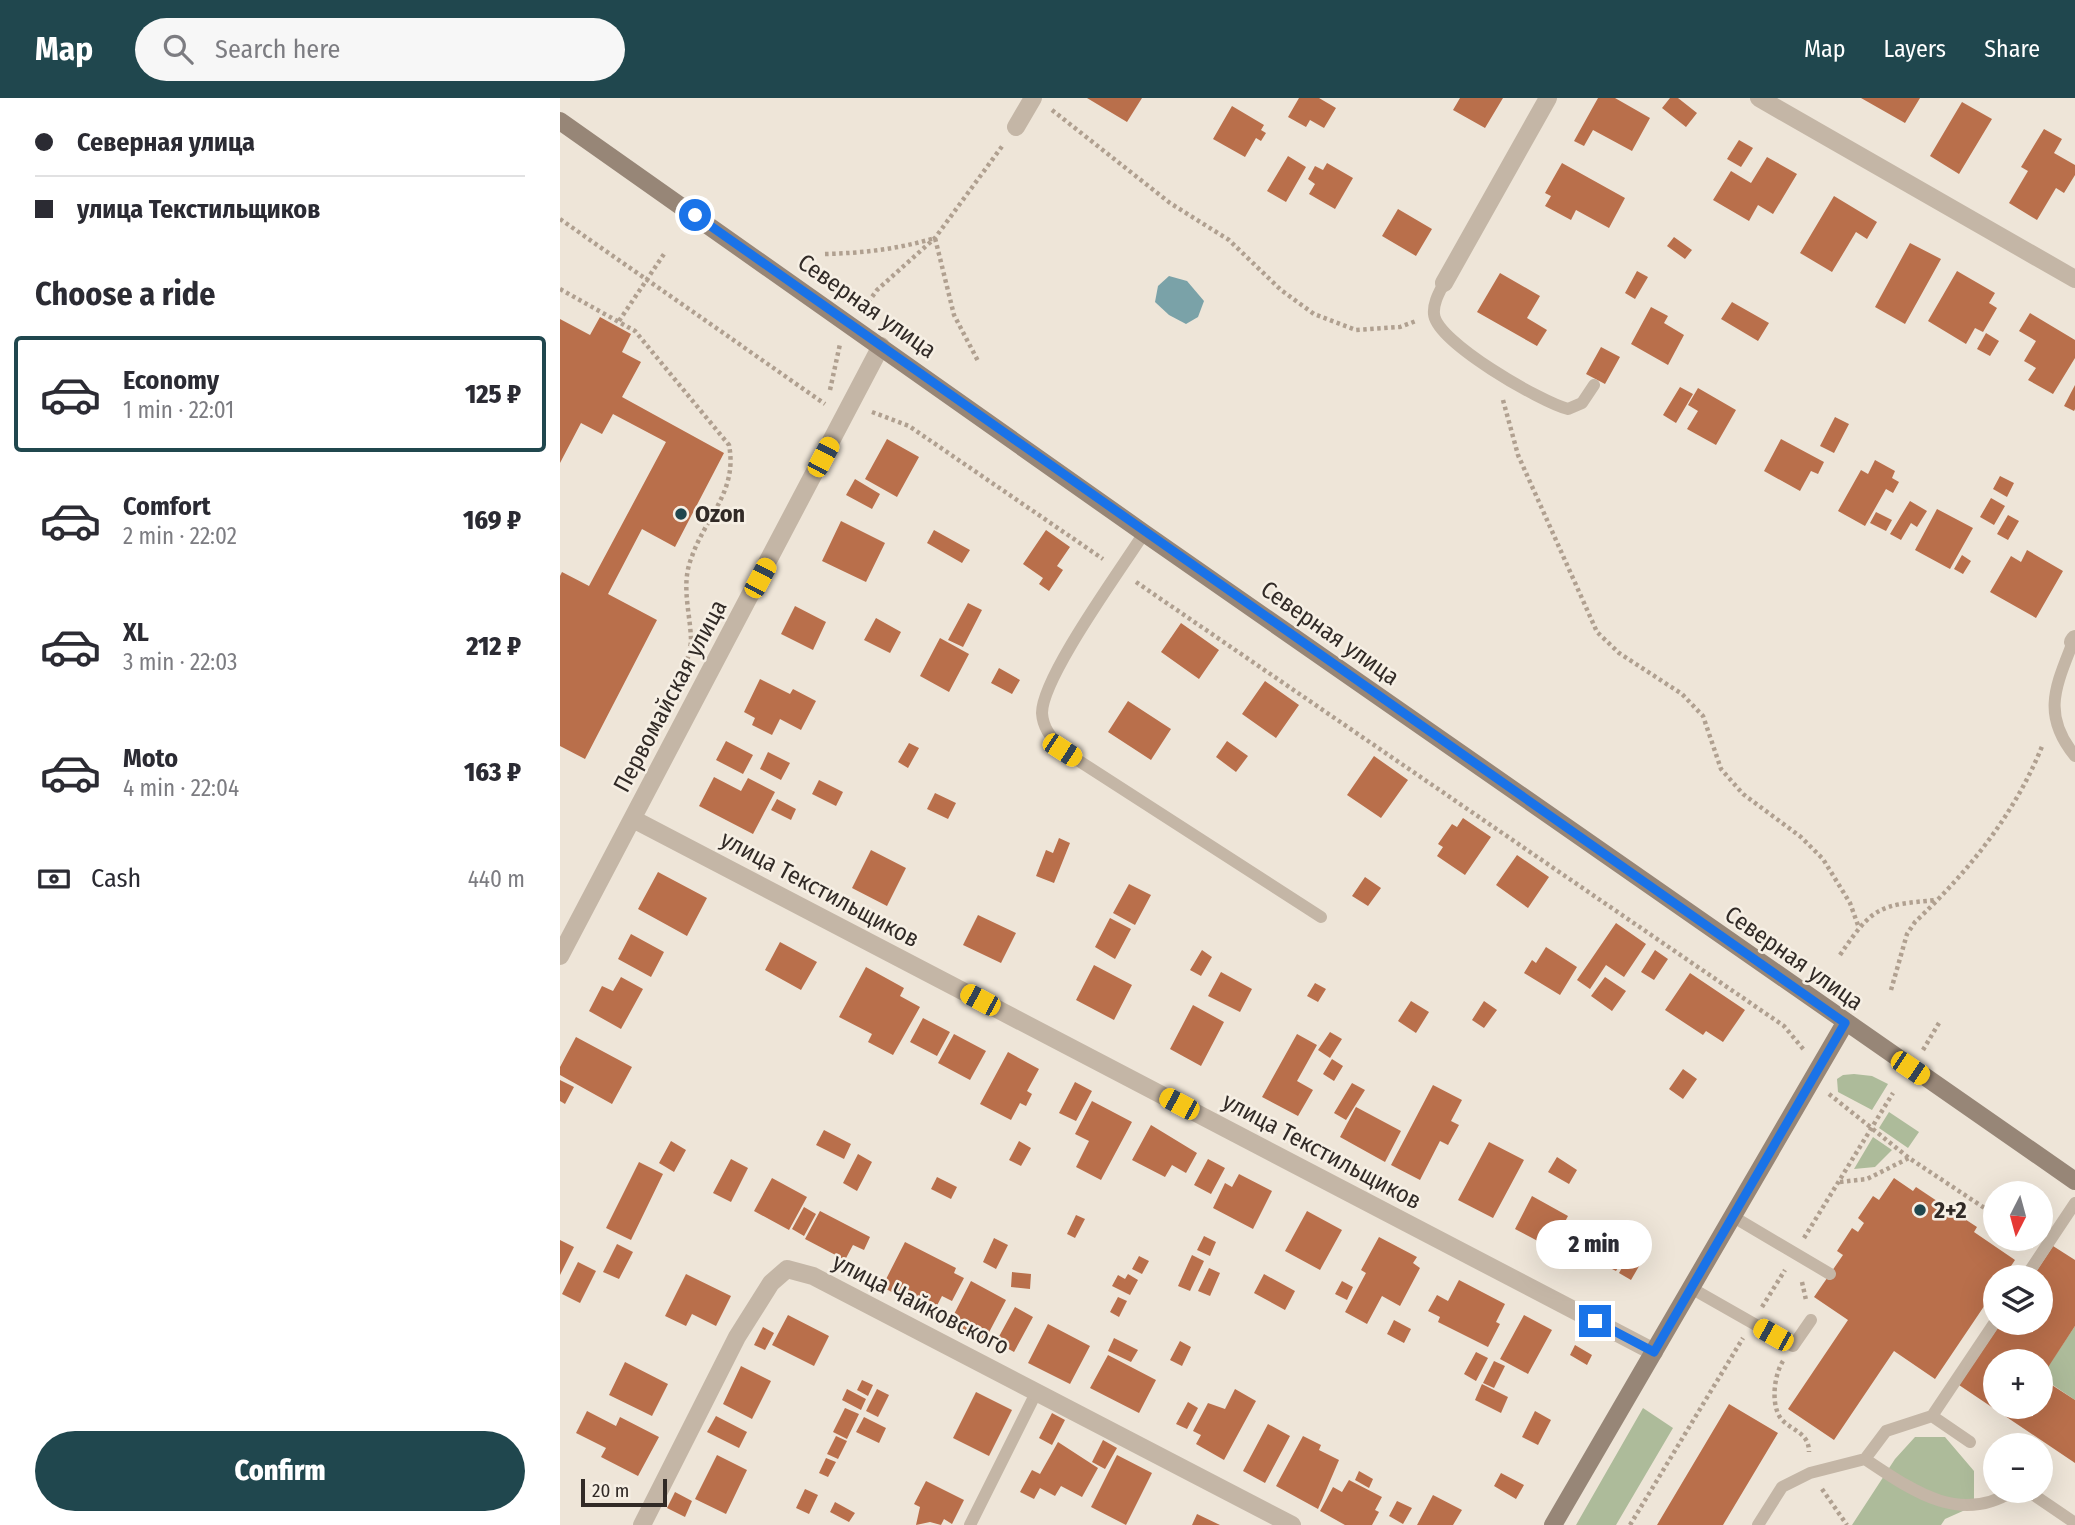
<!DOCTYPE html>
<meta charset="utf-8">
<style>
body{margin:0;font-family:"Fira Sans Condensed",sans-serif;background:#f7f7f7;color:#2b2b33;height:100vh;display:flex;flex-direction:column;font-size:26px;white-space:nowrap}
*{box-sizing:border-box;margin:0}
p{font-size:23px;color:#7c7c81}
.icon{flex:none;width:38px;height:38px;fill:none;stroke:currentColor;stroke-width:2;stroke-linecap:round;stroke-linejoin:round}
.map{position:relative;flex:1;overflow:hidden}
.side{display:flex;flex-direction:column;background:#fff;width:560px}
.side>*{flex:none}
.banner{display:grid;align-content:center;height:154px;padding:0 35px;background:#fff}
.needle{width:46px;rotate:186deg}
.fabs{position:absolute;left:1423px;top:1083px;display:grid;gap:14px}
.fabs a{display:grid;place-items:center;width:70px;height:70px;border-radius:50%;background:#fff;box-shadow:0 7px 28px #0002;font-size:35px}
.scale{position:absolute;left:21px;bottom:18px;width:86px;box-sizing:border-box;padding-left:7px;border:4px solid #312a26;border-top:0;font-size:19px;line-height:24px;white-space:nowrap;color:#312a26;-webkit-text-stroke:5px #f6efe4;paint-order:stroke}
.end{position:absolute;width:32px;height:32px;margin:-16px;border:9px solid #1a73e8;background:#fff;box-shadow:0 0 0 4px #fff}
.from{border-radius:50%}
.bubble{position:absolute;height:49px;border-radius:24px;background:#fff;box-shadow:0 7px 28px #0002;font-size:23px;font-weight:800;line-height:49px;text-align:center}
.car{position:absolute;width:21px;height:42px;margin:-21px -10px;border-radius:9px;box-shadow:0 0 5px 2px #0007;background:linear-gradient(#f5c518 24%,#345 0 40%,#f5c518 0 76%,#345 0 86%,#f5c518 0)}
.banner b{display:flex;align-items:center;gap:24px;height:66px;font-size:26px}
.banner b+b{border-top:2px solid #e1e1e2}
.banner i{width:18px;height:18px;background:#2b2b33}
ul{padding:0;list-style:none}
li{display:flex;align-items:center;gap:21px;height:116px;margin:0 14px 10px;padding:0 21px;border:4px solid transparent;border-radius:7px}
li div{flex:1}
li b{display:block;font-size:26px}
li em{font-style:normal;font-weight:800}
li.current{border-color:#20474e}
li>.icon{width:63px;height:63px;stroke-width:1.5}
h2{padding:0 35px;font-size:32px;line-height:84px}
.pay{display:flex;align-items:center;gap:18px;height:77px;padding:0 35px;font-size:26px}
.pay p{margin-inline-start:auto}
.action{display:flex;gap:14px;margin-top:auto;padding:14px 35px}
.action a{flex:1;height:80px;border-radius:42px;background:#20474e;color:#fff;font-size:28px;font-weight:800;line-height:80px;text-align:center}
header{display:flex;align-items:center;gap:42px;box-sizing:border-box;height:98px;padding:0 35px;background:#20474e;color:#fff}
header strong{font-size:33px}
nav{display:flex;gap:38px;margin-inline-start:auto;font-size:24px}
.search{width:490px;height:63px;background:#f7f7f7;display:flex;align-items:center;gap:18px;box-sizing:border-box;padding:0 24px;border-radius:38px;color:#7c7c81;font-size:26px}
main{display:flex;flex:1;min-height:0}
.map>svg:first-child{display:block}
.green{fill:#adbb9a}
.water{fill:#7aa2a8}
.building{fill:#b96f4b;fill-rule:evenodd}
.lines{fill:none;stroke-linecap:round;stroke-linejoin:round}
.path{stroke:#b0a090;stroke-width:4.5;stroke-dasharray:3.5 3.5;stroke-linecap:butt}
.lane{stroke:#c4b6a6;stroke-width:12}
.street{stroke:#c4b6a6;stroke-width:18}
.secondary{stroke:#978677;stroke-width:18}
.route{stroke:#1a73e8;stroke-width:9}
.poi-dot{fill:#20474e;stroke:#f6efe4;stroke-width:2.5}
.labels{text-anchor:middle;stroke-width:5;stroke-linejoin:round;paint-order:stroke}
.street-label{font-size:24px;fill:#312a26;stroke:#f6efe4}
.poi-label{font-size:24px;font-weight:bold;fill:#312a26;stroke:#f6efe4;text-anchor:start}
</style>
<header>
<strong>Map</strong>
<div class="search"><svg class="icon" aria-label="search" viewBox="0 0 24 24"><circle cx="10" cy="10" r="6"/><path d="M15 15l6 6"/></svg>Search here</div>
<nav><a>Map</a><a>Layers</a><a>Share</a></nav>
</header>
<main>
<section class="side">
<div class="banner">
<b><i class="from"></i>Северная улица</b>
<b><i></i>улица Текстильщиков</b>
</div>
<h2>Choose a ride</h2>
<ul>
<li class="current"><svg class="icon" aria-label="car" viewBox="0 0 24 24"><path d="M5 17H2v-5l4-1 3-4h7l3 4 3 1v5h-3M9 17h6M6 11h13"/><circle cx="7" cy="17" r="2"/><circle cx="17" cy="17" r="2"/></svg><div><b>Economy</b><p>1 min · 22:01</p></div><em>125 ₽</em></li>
<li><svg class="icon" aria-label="car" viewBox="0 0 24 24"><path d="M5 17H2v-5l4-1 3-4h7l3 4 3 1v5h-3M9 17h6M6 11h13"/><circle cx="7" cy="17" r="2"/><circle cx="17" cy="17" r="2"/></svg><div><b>Comfort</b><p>2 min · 22:02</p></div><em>169 ₽</em></li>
<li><svg class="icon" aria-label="car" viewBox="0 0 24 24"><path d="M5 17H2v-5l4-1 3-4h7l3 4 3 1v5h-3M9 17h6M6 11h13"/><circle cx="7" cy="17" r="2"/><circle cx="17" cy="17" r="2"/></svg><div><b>XL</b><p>3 min · 22:03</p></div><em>212 ₽</em></li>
<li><svg class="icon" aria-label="car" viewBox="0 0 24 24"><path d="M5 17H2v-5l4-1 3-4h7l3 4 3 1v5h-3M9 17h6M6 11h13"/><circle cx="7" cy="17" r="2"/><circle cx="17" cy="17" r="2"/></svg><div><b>Moto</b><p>4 min · 22:04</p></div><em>163 ₽</em></li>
</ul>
<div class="pay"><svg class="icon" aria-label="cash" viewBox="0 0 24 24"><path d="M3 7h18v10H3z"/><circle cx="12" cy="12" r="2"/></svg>Cash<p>440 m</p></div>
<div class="action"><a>Confirm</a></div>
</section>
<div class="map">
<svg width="1515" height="1427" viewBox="0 0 1515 1427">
<rect width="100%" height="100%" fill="#eee5d8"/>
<path class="green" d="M1294 976 1312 978 1328 986 1312 1012 1278 994 1277 981 1283 977Z
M1329 1014 1359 1034 1348 1050 1319 1030Z
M1313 1039 1332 1052 1315 1069 1294 1071Z
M1515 1228V1302L1481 1279Z
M1083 1310 1113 1330 1056 1427H1016Z
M1355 1339H1385L1414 1373V1408L1385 1421 1381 1427H1292L1335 1361Z"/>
<path class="water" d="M609 178 627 183 644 203 638 219 626 226 609 217 595 204 598 188Z"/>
<path class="building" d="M527 0H582L567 24Z
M739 0H759L776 10 764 30 750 22 746 29 728 19Z
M900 0H943L925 30 893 12Z
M1038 0H1055L1090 20 1072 53 1033 32 1024 48 1014 43Z
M1110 0H1118L1137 15 1126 29 1102 10Z
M1301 0H1360L1345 25Z
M1402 4 1432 21 1399 76 1370 58Z
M672 8 704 27 701 32 706 35 701 43 696 40 685 59 653 41Z
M1484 31 1502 41 1494 55 1515 67V77L1504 95 1496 90 1477 122 1449 105 1468 73 1461 69Z
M1179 42 1193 50 1181 69 1167 61Z
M728 58 746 69 726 104 707 93Z
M1207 59 1237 76 1213 116 1198 107 1189 123 1153 102 1171 73 1191 85Z
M767 65 793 80 775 111 749 96 755 86 748 81 755 68 763 72Z
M1002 65 1065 100 1049 130 1016 112 1011 122 985 108 991 98 985 95Z
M1274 98 1317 124 1307 141 1296 134 1272 174 1240 155Z
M838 111 872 131 856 158 822 138Z
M1114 139 1132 152 1125 161 1107 148Z
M1350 145 1381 161 1345 226 1315 209Z
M1077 173 1088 179 1075 201 1065 195Z
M1397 173 1435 195 1429 205 1437 210 1423 234 1415 230 1406 246 1368 223Z
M940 175 980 198 967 220 987 232 977 248 917 214Z
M1172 204 1209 225 1198 243 1161 221Z
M1091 209 1108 218 1104 225 1124 237 1108 267 1071 246Z
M1470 215 1515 242V260L1493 296 1468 282 1476 270 1464 263 1476 243 1459 233Z
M40 219 71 236 62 254 81 264 62 299 164 355 115 449 82 431 48 496 97 522 25 661 0 648V478L2 474 29 488 106 344 53 316 42 336 21 325 0 365V221L30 237Z
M1426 235 1439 243 1430 258 1417 251Z
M1041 249 1060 259 1045 286 1026 276Z
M1515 287V311L1514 313 1504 308Z
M1120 289 1133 296 1116 325 1103 317Z
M1138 290 1176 312 1156 347 1127 331 1138 313 1128 307Z
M1275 319 1289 326 1274 355 1260 348Z
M327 341 359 359 337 399 305 381Z
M1221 341 1264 364 1258 376 1251 373 1240 393 1204 373Z
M1315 362 1335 373 1332 380 1339 384 1333 395 1326 391 1305 428 1278 413 1301 372 1308 376Z
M1440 378 1454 385 1447 399 1433 391Z
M295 381 320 396 312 411 286 397Z
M1431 400 1445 408 1434 427 1420 419Z
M1350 403 1367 413 1357 429 1351 425 1341 442 1330 436Z
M1377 411 1413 430 1390 471 1355 452Z
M1316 414 1332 422 1326 433 1310 425Z
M1448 417 1459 423 1448 442 1437 436Z
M281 423 325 445 306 484 262 463Z
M374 432 410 452 402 465 367 445Z
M486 432 510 449 497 468 503 472 489 493 479 486 483 480 463 466Z
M1467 452 1503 473 1476 520 1430 494 1451 458 1461 464Z
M1402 457 1411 463 1403 476 1394 471Z
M408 505 422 512 403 549 388 542Z
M235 508 266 524 253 552 221 536Z
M316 520 341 534 330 555 304 542Z
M621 525 659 552 639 581 601 554Z
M380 540 409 556 389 594 360 578Z
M439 570 460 582 452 596 431 585Z
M200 581 230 596 233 591 256 603 241 632 220 621 212 637 192 627 195 620 184 614Z
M705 583 739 607 716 640 682 616Z
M568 603 611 631 591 662 548 634Z
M166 643 193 657 183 676 156 662Z
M667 643 688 658 676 674 656 659Z
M349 645 359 650 348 670 338 664Z
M208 654 230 665 221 682 200 671Z
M814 658 848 682 821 720 787 697Z
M154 679 181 693 188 680 215 694 193 736 139 708Z
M259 682 283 694 276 708 252 696Z
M375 695 396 705 388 721 367 711Z
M217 701 236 711 231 722 211 712Z
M903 720 931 739 905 777 877 758 883 749 878 746 892 726 897 729Z
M499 740 510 745 494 785 476 778 486 752 493 755Z
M311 752 346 770 327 808 292 790Z
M957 757 989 779 968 810 936 787Z
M98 774 147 800 127 838 78 811Z
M805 779 821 790 808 808 792 798Z
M569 786 591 797 575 827 553 815Z
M418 817 456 835 441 865 403 847Z
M550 820 571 831 555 861 535 849Z
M1056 825 1086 846 1064 879 1046 867 1030 891 1017 882Z
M71 836 104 854 91 879 58 861Z
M220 844 257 864 241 892 205 872Z
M986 849 1017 869 1000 897 964 875 972 862 976 865Z
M642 852 652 859 641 878 630 872Z
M1095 852 1108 861 1094 882 1081 874Z
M534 867 572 887 554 922 516 902Z
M306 869 344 890 340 898 360 909 333 957 308 944 312 936 279 919Z
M661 874 692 891 680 914 648 898Z
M1130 875 1185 912 1163 944 1146 933 1143 937 1105 912Z
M61 879 83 891 61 931 29 913 42 888 53 893Z
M1045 879 1066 893 1052 913 1031 898Z
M755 885 766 891 758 904 747 898Z
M851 903 869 914 856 935 838 923Z
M924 903 937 912 924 930 912 922Z
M633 907 664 924 641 968 610 951Z
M363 920 390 934 377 958 350 944Z
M770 934 782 941 770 960 758 952Z
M394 936 426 953 410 982 378 965Z
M737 936 757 947 737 983 753 992 738 1018 702 999Z
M16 939 72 969 52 1006 0 977V969Z
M448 954 479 971 467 993 472 996 466 1008 460 1005 451 1022 420 1006Z
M772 961 783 968 774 983 763 976Z
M1123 971 1137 981 1123 1001 1109 991Z
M0 982 14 989 5 1006 0 1003Z
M515 984 532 993 516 1023 499 1015Z
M792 985 805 992 786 1022 774 1015Z
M873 987 902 1002 891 1023 899 1027 888 1047 880 1043 860 1082 831 1067Z
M532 1003 572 1024 541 1082 516 1069 529 1043 515 1036Z
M796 1009 841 1033 825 1064 780 1039Z
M591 1027 637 1055 626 1075 612 1067 605 1079 572 1062Z
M264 1032 291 1046 284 1061 256 1047Z
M111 1043 126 1052 114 1074 99 1065Z
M459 1043 471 1050 461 1068 449 1062Z
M929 1044 964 1062 933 1120 898 1102Z
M298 1056 312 1064 297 1093 283 1085Z
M997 1059 1017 1072 1009 1086 988 1074Z
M171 1061 188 1070 171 1104 153 1095Z
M648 1061 665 1070 651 1096 634 1087Z
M79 1064 103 1076 71 1142 46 1130Z
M679 1076 712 1093 693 1131 653 1110 665 1085 672 1089Z
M377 1079 397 1089 391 1101 371 1091Z
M212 1080 247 1099 229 1132 194 1113Z
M1334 1080 1353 1093 1356 1089 1380 1105 1377 1109 1388 1117 1391 1112 1417 1129 1414 1134 1455 1162 1443 1180H1435V1192L1375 1281 1334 1253 1274 1342 1228 1311 1288 1222 1254 1199 1283 1157 1277 1153 1292 1130 1298 1134 1304 1125 1298 1120 1313 1098 1319 1102Z
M972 1098 1008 1118 991 1150 955 1131Z
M244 1109 256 1116 244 1138 232 1131Z
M260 1113 310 1139 304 1152 293 1147 285 1162 245 1141Z
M747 1113 782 1132 760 1172 725 1153Z
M516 1117 525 1121 515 1140 507 1136Z
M1015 1135 1034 1146 1024 1164 1005 1153Z
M644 1138 656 1144 650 1158 637 1152Z
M819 1139 857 1159 853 1165 860 1170 840 1208 822 1198 807 1226 785 1214 806 1175 801 1172Z
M434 1140 448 1147 436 1171 423 1164Z
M0 1142 14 1149 0 1177Z
M345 1144 396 1170 394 1175 404 1180 392 1203 382 1198 373 1215 322 1189Z
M57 1146 73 1154 59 1181 43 1174Z
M1055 1148 1067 1155 1056 1173 1044 1167Z
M1493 1148 1515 1162V1228L1481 1280 1515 1302V1365L1399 1287 1441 1225H1480V1180H1472ZM1435 1264H1480V1309H1435Z
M1070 1156 1082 1163 1071 1182 1059 1175Z
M632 1157 644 1163 630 1193 618 1188Z
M579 1158 589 1163 582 1176 572 1171Z
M18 1164 36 1173 20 1205 2 1196Z
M649 1170 660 1175 650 1198 638 1193Z
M452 1174 471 1176 470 1191 451 1189Z
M126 1176 171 1198 156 1228 132 1216 126 1228 105 1218Z
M568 1176 578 1182 570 1197 552 1188 558 1177 565 1181Z
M704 1176 735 1193 725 1212 694 1195Z
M899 1182 945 1206 936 1224 940 1226 928 1249 878 1224 880 1219 868 1213 877 1197 888 1203Z
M411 1183 446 1202 425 1242 390 1224Z
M782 1183 793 1189 787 1202 775 1196Z
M558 1199 567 1203 559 1219 550 1214Z
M455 1209 473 1219 454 1254 436 1244Z
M228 1217 269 1238 254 1268 212 1247Z
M964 1217 992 1232 968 1276 940 1261Z
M834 1222 851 1231 844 1245 827 1236Z
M488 1226 530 1248 510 1286 468 1265Z
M203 1229 214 1235 205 1252 194 1247Z
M554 1240 578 1252 571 1264 548 1253Z
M620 1243 631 1249 622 1268 610 1262Z
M1015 1247 1032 1257 1027 1267 1010 1257Z
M916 1254 928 1260 916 1283 904 1276Z
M548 1257 596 1282 579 1315 530 1290Z
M934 1263 945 1268 934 1290 923 1285Z
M65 1264 108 1286 92 1318 49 1297Z
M181 1268 211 1283 192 1321 163 1306Z
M302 1282 313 1287 308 1298 297 1292Z
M922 1286 948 1299 941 1315 915 1302Z
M287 1291 306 1301 301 1312 282 1302Z
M317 1291 329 1297 318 1319 306 1313Z
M675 1291 696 1303 664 1362 636 1346 641 1337 633 1333 648 1305 665 1311Z
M416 1294 452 1312 429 1358 393 1340Z
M628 1304 638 1310 627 1331 616 1326Z
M1169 1306 1218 1335 1163 1427H1097Z
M285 1310 299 1316 287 1341 273 1334Z
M27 1313 56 1328 60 1319 99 1339 78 1378 41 1359 46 1350 16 1335Z
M975 1313 991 1322 978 1347 962 1339Z
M492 1315 505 1322 492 1347 479 1340Z
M156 1318 187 1334 179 1350 147 1334Z
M304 1319 326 1330 319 1345 296 1334Z
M708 1326 730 1338 705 1385 683 1373Z
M276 1338 287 1343 278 1361 267 1356Z
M743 1338 761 1347 759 1352 779 1362 758 1411 716 1388Z
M543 1342 557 1350 545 1371 532 1364Z
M498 1344 538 1370 522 1399 501 1388 495 1398 480 1390 474 1401 460 1394 472 1372 480 1376Z
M157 1357 187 1372 166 1416 135 1401Z
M557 1357 592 1375 566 1427 531 1409Z
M266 1360 276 1364 268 1379 259 1375Z
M799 1373 813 1381 809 1390 795 1382Z
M941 1375 964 1387 956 1401 934 1388Z
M789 1382 822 1399 815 1412 819 1414 812 1427H785L760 1413 773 1389 782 1394Z
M366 1383 404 1402 392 1426 384 1421 381 1427 370 1424 356 1427 360 1409 354 1406Z
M245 1391 258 1397 249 1416 236 1410Z
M115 1394 132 1403 125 1419 107 1410Z
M873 1397 902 1412 893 1427H857Z
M837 1403 852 1410 843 1426 829 1418Z
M275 1404 295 1415 289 1424 270 1414Z
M637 1416 660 1427H632Z"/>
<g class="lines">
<path class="path" d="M492 12 610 105 669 142 721 192 754 216 796 232 840 229 856 223
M0 121 265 306
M265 156C304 155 338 151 375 140L394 217 418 263
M0 191 75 233 169 347C178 394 145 419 131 461 121 487 130 514 131 541 131 549 128 559 126 567
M304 210 317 192 375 140 443 47
M59 223 104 156
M270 292 280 246
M943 302 958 357 1037 534 1059 555 1122 596 1143 618 1161 671 1183 696 1241 739 1263 761 1290 805 1299 830
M312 314 349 328 543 461
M576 484 1224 928 1244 952
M1280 857C1313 808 1319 807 1377 802
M1331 892 1347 836 1355 824C1409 773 1455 716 1483 646
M1363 952 1379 925
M1269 996 1349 1060 1435 1117
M1280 1084 1307 1081 1349 1060
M1244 1140 1333 995
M1242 1184 1246 1202
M1202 1209 1225 1172
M1223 1263C1214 1277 1210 1308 1222 1322 1233 1333 1249 1335 1249 1354
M1262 1391 1287 1427
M1070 1427 1183 1240"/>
<path class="lane" d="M884 185C879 195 873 205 874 216 876 244 981 304 1008 311L1022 305 1034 287
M584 435C562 470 482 579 482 615 483 631 492 640 502 652L761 819
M1513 544C1496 588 1481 616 1515 658
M1172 1118 1270 1176
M1465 1180 1515 1105
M1131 1190 1233 1248 1251 1222
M1372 1318 1326 1333 1305 1361C1353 1393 1400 1427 1453 1393
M1410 1344 1372 1318 1435 1224
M1468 1393 1515 1425
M410 1427 477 1293
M1198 1427 1222 1389 1250 1375 1305 1361"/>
<path class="street" d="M1199 0 1515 181
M456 29 473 0
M884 185 988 0
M1513 544 1515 541
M73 721 1094 1254
M0 858 321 248
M82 1427 177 1239 211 1185 227 1171 253 1178 732 1427"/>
<path class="secondary" d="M0 23 584 435 1515 1083
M993 1427 1285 925"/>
</g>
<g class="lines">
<path class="route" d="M135 117 1285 925 1094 1254 1035 1223"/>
</g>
<g class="poi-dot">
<circle cx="121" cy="416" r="7"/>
<circle cx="1360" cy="1112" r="7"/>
</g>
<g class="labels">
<g class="street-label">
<text transform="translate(307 208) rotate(35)" y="8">Северная улица</text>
<text transform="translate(770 535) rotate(35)" y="8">Северная улица</text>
<text transform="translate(110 598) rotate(-62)" y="8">Первомайская улица</text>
<text transform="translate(260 791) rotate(28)" y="8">улица Текстильщиков</text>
<text transform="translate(1234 860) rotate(35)" y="8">Северная улица</text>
<text transform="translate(762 1053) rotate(28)" y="8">улица Текстильщиков</text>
<text transform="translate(361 1206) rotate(27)" y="8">улица Чайковского</text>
</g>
<g class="poi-label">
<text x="135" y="424">Ozon</text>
<text x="1374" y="1120">2+2</text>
</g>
</g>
</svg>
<div class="fabs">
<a><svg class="needle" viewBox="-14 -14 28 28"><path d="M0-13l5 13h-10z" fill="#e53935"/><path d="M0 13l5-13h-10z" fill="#7c7c81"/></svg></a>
<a><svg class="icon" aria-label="layers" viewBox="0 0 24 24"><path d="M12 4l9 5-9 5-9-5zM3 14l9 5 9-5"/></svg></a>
<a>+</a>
<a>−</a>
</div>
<div class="scale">20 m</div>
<i class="end from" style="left:135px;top:117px"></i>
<i class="end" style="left:1035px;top:1223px"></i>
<div class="bubble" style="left:976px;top:1122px;width:116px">2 min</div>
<i class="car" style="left:263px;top:359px;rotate:28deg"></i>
<i class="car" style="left:200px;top:480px;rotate:28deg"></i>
<i class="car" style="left:502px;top:652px;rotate:123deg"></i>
<i class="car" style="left:420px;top:902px;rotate:298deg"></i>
<i class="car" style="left:1350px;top:970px;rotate:124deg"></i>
<i class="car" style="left:619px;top:1006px;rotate:298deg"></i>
<i class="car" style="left:1213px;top:1237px;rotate:299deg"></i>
</div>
</main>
